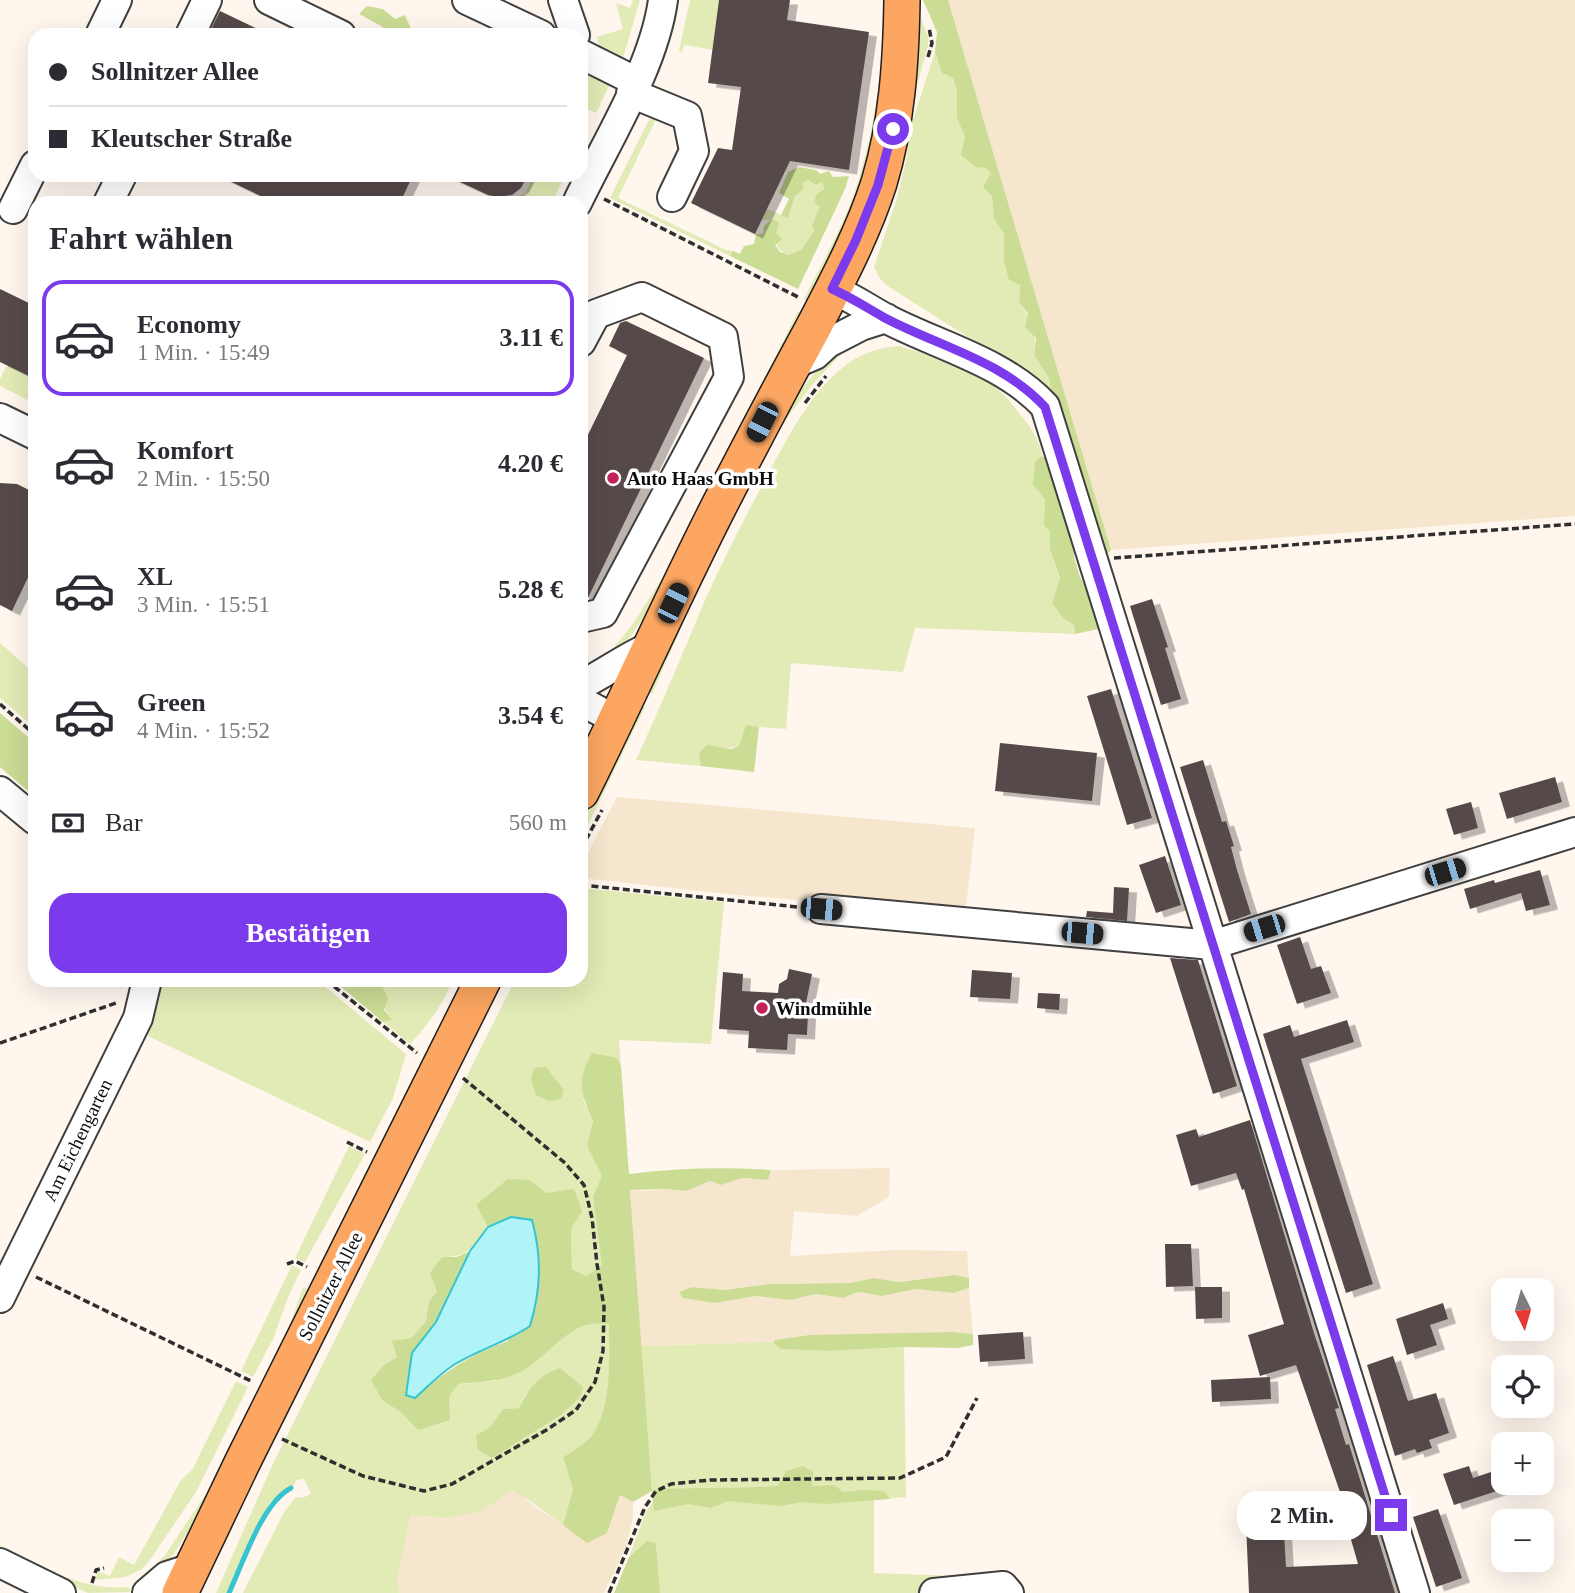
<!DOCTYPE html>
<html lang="de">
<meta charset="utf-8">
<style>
body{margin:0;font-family:Georgia,serif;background:#f7f7f7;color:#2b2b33;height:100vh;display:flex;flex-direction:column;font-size:26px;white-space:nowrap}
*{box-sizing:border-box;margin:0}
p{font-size:23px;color:#7c7c81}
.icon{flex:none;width:38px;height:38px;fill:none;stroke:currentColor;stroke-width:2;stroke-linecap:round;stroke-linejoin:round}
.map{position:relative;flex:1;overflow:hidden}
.panel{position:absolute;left:28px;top:196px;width:560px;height:791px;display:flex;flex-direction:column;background:#fff;border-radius:21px;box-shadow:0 7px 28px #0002}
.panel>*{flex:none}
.guide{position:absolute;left:28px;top:28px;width:560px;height:154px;border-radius:21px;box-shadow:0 7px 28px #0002;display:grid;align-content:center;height:154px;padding:0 21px;background:#fff}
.needle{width:46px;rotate:175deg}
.tools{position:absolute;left:1491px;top:1278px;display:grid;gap:14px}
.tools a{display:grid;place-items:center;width:63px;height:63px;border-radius:14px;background:#fff;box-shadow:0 7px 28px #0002;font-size:35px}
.end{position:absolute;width:32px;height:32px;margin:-16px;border:9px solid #7c3aed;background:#fff;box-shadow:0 0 0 4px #fff}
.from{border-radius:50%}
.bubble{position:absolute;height:49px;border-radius:21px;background:#fff;box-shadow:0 7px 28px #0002;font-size:23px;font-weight:700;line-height:49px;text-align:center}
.car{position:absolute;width:21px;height:42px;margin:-21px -10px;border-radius:9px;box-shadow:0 0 5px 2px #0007;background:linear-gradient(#222 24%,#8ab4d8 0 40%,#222 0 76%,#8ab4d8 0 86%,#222 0)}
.guide b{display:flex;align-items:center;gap:24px;height:66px;font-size:26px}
.guide b+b{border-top:2px solid #e1e1e2}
.guide i{width:18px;height:18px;background:#2b2b33}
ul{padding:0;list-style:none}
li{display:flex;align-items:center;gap:21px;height:116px;margin:0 14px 10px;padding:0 7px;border:4px solid transparent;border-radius:21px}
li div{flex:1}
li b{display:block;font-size:26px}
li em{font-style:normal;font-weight:700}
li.current{border-color:#7c3aed}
li>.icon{width:63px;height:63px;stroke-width:1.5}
h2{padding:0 21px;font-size:32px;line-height:84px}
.pay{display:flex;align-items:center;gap:18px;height:77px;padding:0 21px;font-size:26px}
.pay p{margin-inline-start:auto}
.cta{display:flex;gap:14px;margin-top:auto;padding:14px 21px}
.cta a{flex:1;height:80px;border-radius:21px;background:#7c3aed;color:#fff;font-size:28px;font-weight:700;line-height:80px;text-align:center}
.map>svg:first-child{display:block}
.farmland{fill:#f6e6cd}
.green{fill:#e2ebb6;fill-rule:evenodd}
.forest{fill:#cbdc95}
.water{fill:#b1f4f8;stroke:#36c4d1;stroke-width:2}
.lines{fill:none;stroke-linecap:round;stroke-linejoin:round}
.stream{stroke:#36c4d1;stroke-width:5}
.building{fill:#564a49;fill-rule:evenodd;filter:url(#shadow)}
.minor-casing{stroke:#404040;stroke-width:32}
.major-casing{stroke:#1e1e1e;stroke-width:38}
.path{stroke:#2f2f2f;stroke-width:3.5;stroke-dasharray:7 3.5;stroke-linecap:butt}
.minor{stroke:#fff;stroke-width:28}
.major{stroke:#fca661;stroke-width:35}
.route{stroke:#7c3aed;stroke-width:9}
.poi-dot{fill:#c2215b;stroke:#fff;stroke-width:2.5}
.labels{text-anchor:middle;stroke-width:7;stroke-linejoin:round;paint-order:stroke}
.poi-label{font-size:19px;font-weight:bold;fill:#0d0d0d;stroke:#fff;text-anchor:start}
.street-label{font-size:19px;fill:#0d0d0d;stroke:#fff}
</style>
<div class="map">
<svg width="1575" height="1593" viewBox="0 0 1575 1593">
<defs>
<filter id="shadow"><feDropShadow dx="8" dy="4.5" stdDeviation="0" flood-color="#0004"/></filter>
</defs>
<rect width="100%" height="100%" fill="#fff6ee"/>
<path class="farmland" d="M948 0H1575V516L1111 550Z
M617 797 975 828 965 914 737 895 590 879 581 869V866Z
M890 1168 889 1197 857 1216 794 1211 790 1256 896 1250 967 1251 969 1278 955 1275 899 1282 874 1278 850 1283 770 1284 724 1290 692 1287 679 1293 715 1303 756 1296 790 1300 816 1294 843 1298 858 1292 882 1296 916 1289 953 1293 969 1288 973 1334 954 1332 775 1340 773 1342 641 1346 630 1190 644 1191 666 1189 685 1191 710 1181 721 1185 742 1178 768 1180 771 1170Z
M512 1491 521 1494 535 1507 563 1525 607 1533 620 1495 633 1502V1519L626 1546 604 1593H399L397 1578 411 1515 449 1518 482 1511Z"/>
<path class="green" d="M633 0H640L623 58 600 49 597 37 623 29 616 3 630 8Z
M690 0H720L713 50 684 45 682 53 679 51Z
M918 11 929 39 928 46 909 114Z
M885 18 890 44 863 187 810 303 804 299C820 267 838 235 851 202 873 142 881 81 885 18Z
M935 52 942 73 953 78 957 90V118L965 137 991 173 994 219 1004 234V261L1020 285 1019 302C1031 319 1037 334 1034 355L1049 378 1052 397 1031 377 889 287 880 279 874 267 896 201 906 161 912 123Z
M595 74 611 82 596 113 581 106V78Z
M653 112 657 117 618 198 726 250 733 251 730 256 610 198Z
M533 175H565L552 203H510L526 192Z
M808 180 822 182C827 196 819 211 812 225L814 231 802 249 789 255C772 249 776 235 772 219L761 221 767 209 788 217 795 196 803 182Z
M798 311 804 314 674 573 626 643 610 652 632 625 676 557Z
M899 346C927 354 982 373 1002 393 1010 400 1016 410 1023 418 1032 429 1040 441 1042 456L1035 461 1045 499 1044 524 1050 531V549L1060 579 1052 603 1063 618 1074 625 1075 634 915 628 903 672 791 663 786 729 746 726 739 746 699 753 701 766 636 760C661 706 683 652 706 598 724 557 745 518 766 478 785 442 809 395 841 369 859 354 876 348 899 346Z
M837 349 842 354C813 380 787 416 767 450L708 566 652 694 647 691 770 431 825 359Z
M7 365 35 379V404L0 386V379Z
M0 643 35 674V728L0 698Z
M640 705 645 707 581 839V824Z
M581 888 724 902 711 1044 619 1040 621 1066 617 1058 583 1100 593 1119 587 1146 602 1176 593 1196 603 1266 586 1276 572 1269 571 1229 581 1211 546 1193 530 1180 476 1205 488 1227C472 1247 469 1257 442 1257L437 1291 429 1301 426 1321 397 1357 384 1365 382 1400 402 1413 449 1397 458 1384 494 1381 542 1354 568 1332 596 1322 609 1324C609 1357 612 1405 593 1434 587 1443 572 1451 563 1459L573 1489 563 1525C547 1515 527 1496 512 1491L482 1511 449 1518 411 1515 397 1578 399 1593H243L284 1512 296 1497 302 1498 311 1494 304 1479 297 1480 292 1488 270 1502 227 1593H216L271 1468 515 980H581ZM527 1392 525 1439 476 1435 490 1427 503 1409 519 1408Z
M160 980H317L406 1054 393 1098 370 1142 148 1036Z
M385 980H453C442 1005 429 1024 410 1044L383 1022 391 1020C383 1009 379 994 385 980Z
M349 1146 365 1154 305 1262 295 1258Z
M292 1265 301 1270 289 1295 273 1339 253 1377 241 1371Z
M303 1287 308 1289 291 1341 211 1497 161 1573 142 1580 165 1555 208 1491 285 1340Z
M773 1342 780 1349 827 1351 904 1347 906 1497 874 1500V1573L1012 1578 1026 1593H660L656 1543 645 1541 629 1557 646 1511 653 1502 641 1346Z
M236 1381 248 1387 196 1492 152 1557 142 1569 125 1577 95 1580 98 1571 110 1576 119 1557 134 1565 181 1480 192 1470Z
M0 1545C41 1565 82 1592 128 1587L132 1592 88 1593 0 1552Z"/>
<path class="forest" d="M923 0H948L1111 550 1107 554 1098 552 1052 397 1049 378 1034 355 1036 338 1025 327 1028 314 1019 302 1020 285 1009 280 1004 261V234L994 219 992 196 983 187 991 173 986 168 976 167 961 155 965 137 957 118V90L953 78 942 73 935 52 937 32Z
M367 6 383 9 395 19 405 15 411 29 418 28 426 35H379L383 27 359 14Z
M799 167 816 170 820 174 829 171 833 177 849 176 845 189 798 289 730 256 733 251 740 254 744 246 754 244 756 234H763L764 226 772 219 779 223 776 233 782 239 775 245 780 252 789 255 802 249 814 231 812 225 820 207 814 202 817 194 824 189 822 182 816 185 808 180 803 182V189L795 196 788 218 781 215 789 199 779 193 788 172Z
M1042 456 1054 465 1060 485 1059 503 1069 523 1074 541V557L1080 577 1088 591 1091 605 1101 611 1103 628 1075 634 1074 625 1063 618 1052 603 1060 578 1050 549V532L1044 525 1045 499 1033 485 1035 461Z
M0 713 35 743V797L0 767Z
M746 725 759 727 754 772 701 766 699 753 707 745 731 749 739 746Z
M333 980H385L382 986 388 998 384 1010 392 1020 383 1022Z
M592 1053 617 1058 621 1066 629 1174C676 1168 724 1167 771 1170L768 1180 742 1178 721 1185 710 1181 686 1191 666 1189 630 1190 652 1490C694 1487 736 1489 778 1486L786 1471 803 1466 813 1472 812 1486 834 1485 843 1492 864 1490 884 1491 890 1499 824 1504 802 1502 780 1506 728 1501 711 1508 688 1504 654 1511 652 1491 633 1502 620 1495 607 1533 587 1543 563 1525 573 1489 563 1458C572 1451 587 1443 593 1434 612 1405 609 1357 609 1324 567 1317 550 1359 516 1374 497 1382 478 1382 458 1384L449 1397 450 1420 418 1430 402 1413 382 1400 371 1380 384 1365 397 1357 392 1341 412 1338 426 1321 429 1301 437 1291 430 1273 442 1257H457L470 1251 436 1322 412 1353 415 1398C444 1372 472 1353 508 1341L511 1217 488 1227 476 1205 508 1179 530 1180 546 1193 574 1189 582 1211 571 1229 572 1269 586 1276 602 1266 593 1196 602 1176 587 1146 593 1120C580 1094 577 1079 592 1053Z
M546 1067 564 1090 561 1099 549 1101 536 1095 531 1079 534 1068Z
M955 1275 969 1278V1288L953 1293 916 1289 882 1296 858 1292 843 1298 816 1294 790 1300 756 1296 715 1303 683 1298 679 1292 692 1287 724 1290 770 1284 850 1283 874 1278 899 1282Z
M954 1332 973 1334V1345L958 1348 904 1347 827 1351 780 1349 773 1342 775 1340 810 1335Z
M560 1368 583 1387 580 1397 561 1415 492 1458 478 1450 476 1435 490 1427 503 1409 519 1408C530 1387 538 1376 560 1368Z
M646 1541 656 1543 660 1593H614L629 1557Z"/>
<path class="water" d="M511 1217 532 1220C542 1257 541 1290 530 1326 505 1343 477 1350 452 1366 439 1375 427 1387 415 1398L406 1395 412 1353 436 1322 470 1251 488 1227Z"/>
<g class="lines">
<path class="stream" d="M229 1593C243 1563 262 1503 291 1488"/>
</g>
<path class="building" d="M719 0H790L787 20 869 32 849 170 790 161 755 234 691 203 718 148 732 150 741 87 708 83Z
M220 11 270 35H208Z
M217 175H413L400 203H275Z
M445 175H528L521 188 512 195 499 197 488 195Z
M0 289 35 306V379L0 362Z
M626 321 704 358 587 600 581 601V449L627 355 609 346 620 323Z
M0 483 17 484 35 493V563L12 611 0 605Z
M1152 599 1168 647 1165 648 1181 699 1161 705 1130 606Z
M1111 689 1152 818 1127 825 1087 696Z
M1000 743 1097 753 1092 801 995 791Z
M1203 760 1222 822 1226 821 1234 846 1231 847 1237 870 1251 914 1229 922 1180 767Z
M1555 777 1562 802 1507 819 1499 793Z
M1471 802 1478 828 1454 835 1446 809Z
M1165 856 1181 905 1156 913 1139 865Z
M1540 870 1550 905 1526 911 1521 893 1470 909 1464 889 1494 880 1495 883Z
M1114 887 1129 888 1127 921 1086 917 1087 911 1113 913Z
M1300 937 1311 969 1321 966 1331 993 1297 1004 1277 945Z
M1170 958 1198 960 1237 1086 1213 1094Z
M789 969 812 974 804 1013 808 1014 807 1035 788 1034 787 1050 748 1048 749 1031 719 1029 723 972 743 974 742 991 778 993 779 984 787 979Z
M972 970 1012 973 1010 999 970 997Z
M1038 993 1060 994 1059 1010 1037 1008Z
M1347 1020 1354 1042 1301 1059 1373 1284 1346 1293 1263 1034 1290 1025 1294 1037Z
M1250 1120 1314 1333 1339 1408 1335 1409 1346 1445 1349 1444 1395 1593H1249L1245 1500 1341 1495 1296 1365 1260 1376 1248 1335 1284 1324 1244 1189 1242 1190 1236 1173 1191 1186 1176 1135 1196 1129 1199 1137ZM1348 1529 1358 1564 1286 1567 1284 1532Z
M1165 1244H1191L1193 1286 1166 1287Z
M1195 1287H1222V1318L1196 1319Z
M1443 1303 1448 1319 1430 1325 1437 1345 1407 1355 1396 1319Z
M1023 1332 1025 1359 980 1362 978 1335Z
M1393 1356 1408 1401 1436 1393 1449 1433 1429 1440 1432 1448 1417 1453 1415 1449 1395 1456 1367 1365Z
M1270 1377 1271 1399 1212 1402 1211 1380Z
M1469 1466 1473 1478 1503 1468V1489L1454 1505 1443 1474Z
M1438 1509 1462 1578 1436 1587 1413 1517Z"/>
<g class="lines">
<defs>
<path id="minor" d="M269 0 341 35
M467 0 541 35
M563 0 575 35
M100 35 117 0
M190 35 207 0
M581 54 637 82
M631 93 687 116 694 151 672 197
M108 203 122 175
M577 203C606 142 654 67 663 0
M13 209 35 165
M832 289C851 297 867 308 885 318 938 346 1003 361 1045 406L1415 1593
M581 342 596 314 642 297 723 337 729 377 603 613 581 618
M794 364 815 355 828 343 861 326 886 318
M0 418 35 435
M581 685C606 673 627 656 652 646
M581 701 616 720
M0 791 35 820
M821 909 1212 945 1575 832
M0 1298 138 1018 147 980
M0 1563 61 1593
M147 1593 167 1576 192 1568
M934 1593 1003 1586 1009 1593"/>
<path id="major" d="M581 792C628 698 671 600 719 506 750 446 781 387 813 328 837 282 863 233 879 183 897 123 901 63 902 0
M180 1593 243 1461 483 980"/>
</defs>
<use href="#minor" class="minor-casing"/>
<use href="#major" class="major-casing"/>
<path class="path" d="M928 57 932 43 929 28
M604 199 800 298
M805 403 826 376
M1114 558 1575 524
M0 704 35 735
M581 849 602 810
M581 885 798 907
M326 980 417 1053
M0 1043 119 1002
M347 1142 367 1152
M287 1264 295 1261 307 1267
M36 1277 253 1382
M282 1439 363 1476 424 1491 452 1484 548 1429 576 1410 595 1382 603 1351 604 1307 597 1264 592 1218 584 1185 565 1163 463 1078
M92 1583 96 1570 104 1568
M609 1593 645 1507 656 1491 671 1484 710 1480 900 1478 946 1457 977 1398"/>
<use href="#minor" class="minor"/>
<use href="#major" class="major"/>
</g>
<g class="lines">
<path class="route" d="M893 129 878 185 856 240 832 289C851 297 867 308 885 318 938 346 1003 361 1045 407L1391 1515"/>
</g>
<g class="poi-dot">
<circle cx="613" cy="478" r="7"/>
<circle cx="762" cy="1008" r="7"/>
</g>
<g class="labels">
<g class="poi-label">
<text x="627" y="485">Auto Haas GmbH</text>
<text x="776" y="1015">Windmühle</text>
</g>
<g class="street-label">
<text transform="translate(77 1140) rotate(-64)" y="7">Am Eichengarten</text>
<text transform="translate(330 1286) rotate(-63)" y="7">Sollnitzer Allee</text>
</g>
</g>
</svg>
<div class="tools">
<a><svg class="needle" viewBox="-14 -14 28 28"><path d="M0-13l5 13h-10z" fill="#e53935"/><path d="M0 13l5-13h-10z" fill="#7c7c81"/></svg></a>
<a><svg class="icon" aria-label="locate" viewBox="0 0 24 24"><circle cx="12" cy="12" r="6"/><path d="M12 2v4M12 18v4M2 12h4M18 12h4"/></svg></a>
<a>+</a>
<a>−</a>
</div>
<i class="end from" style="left:893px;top:129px"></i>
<i class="end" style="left:1391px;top:1515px"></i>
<div class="bubble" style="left:1237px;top:1491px;width:130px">2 Min.</div>
<i class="car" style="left:762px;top:422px;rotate:207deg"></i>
<i class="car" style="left:673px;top:603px;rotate:26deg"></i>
<i class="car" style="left:1445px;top:872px;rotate:73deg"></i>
<i class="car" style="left:821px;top:909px;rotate:95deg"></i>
<i class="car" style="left:1264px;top:928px;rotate:253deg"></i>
<i class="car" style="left:1082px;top:933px;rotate:95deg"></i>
<div class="guide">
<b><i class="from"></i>Sollnitzer Allee</b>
<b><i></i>Kleutscher Straße</b>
</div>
<section class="panel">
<h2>Fahrt wählen</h2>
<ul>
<li class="current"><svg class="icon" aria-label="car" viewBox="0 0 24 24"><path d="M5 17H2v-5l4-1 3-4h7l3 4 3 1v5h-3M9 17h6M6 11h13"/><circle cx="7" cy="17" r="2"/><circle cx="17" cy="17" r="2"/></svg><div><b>Economy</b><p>1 Min. · 15:49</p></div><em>3.11 €</em></li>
<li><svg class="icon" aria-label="car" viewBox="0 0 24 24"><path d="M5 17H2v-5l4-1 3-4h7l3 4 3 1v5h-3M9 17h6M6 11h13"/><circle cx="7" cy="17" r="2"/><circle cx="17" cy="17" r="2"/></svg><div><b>Komfort</b><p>2 Min. · 15:50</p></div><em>4.20 €</em></li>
<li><svg class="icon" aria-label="car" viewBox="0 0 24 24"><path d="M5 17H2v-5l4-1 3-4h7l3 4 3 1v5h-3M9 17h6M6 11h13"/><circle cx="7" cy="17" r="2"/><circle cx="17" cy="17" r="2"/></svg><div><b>XL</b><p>3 Min. · 15:51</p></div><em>5.28 €</em></li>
<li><svg class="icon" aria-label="car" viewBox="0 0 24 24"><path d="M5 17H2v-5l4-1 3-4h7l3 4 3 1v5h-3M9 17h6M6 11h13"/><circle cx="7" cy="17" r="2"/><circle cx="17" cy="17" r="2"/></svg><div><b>Green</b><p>4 Min. · 15:52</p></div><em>3.54 €</em></li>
</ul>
<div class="pay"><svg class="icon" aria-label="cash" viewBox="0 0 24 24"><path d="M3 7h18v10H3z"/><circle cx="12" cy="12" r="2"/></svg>Bar<p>560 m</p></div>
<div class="cta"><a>Bestätigen</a></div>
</section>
</div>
